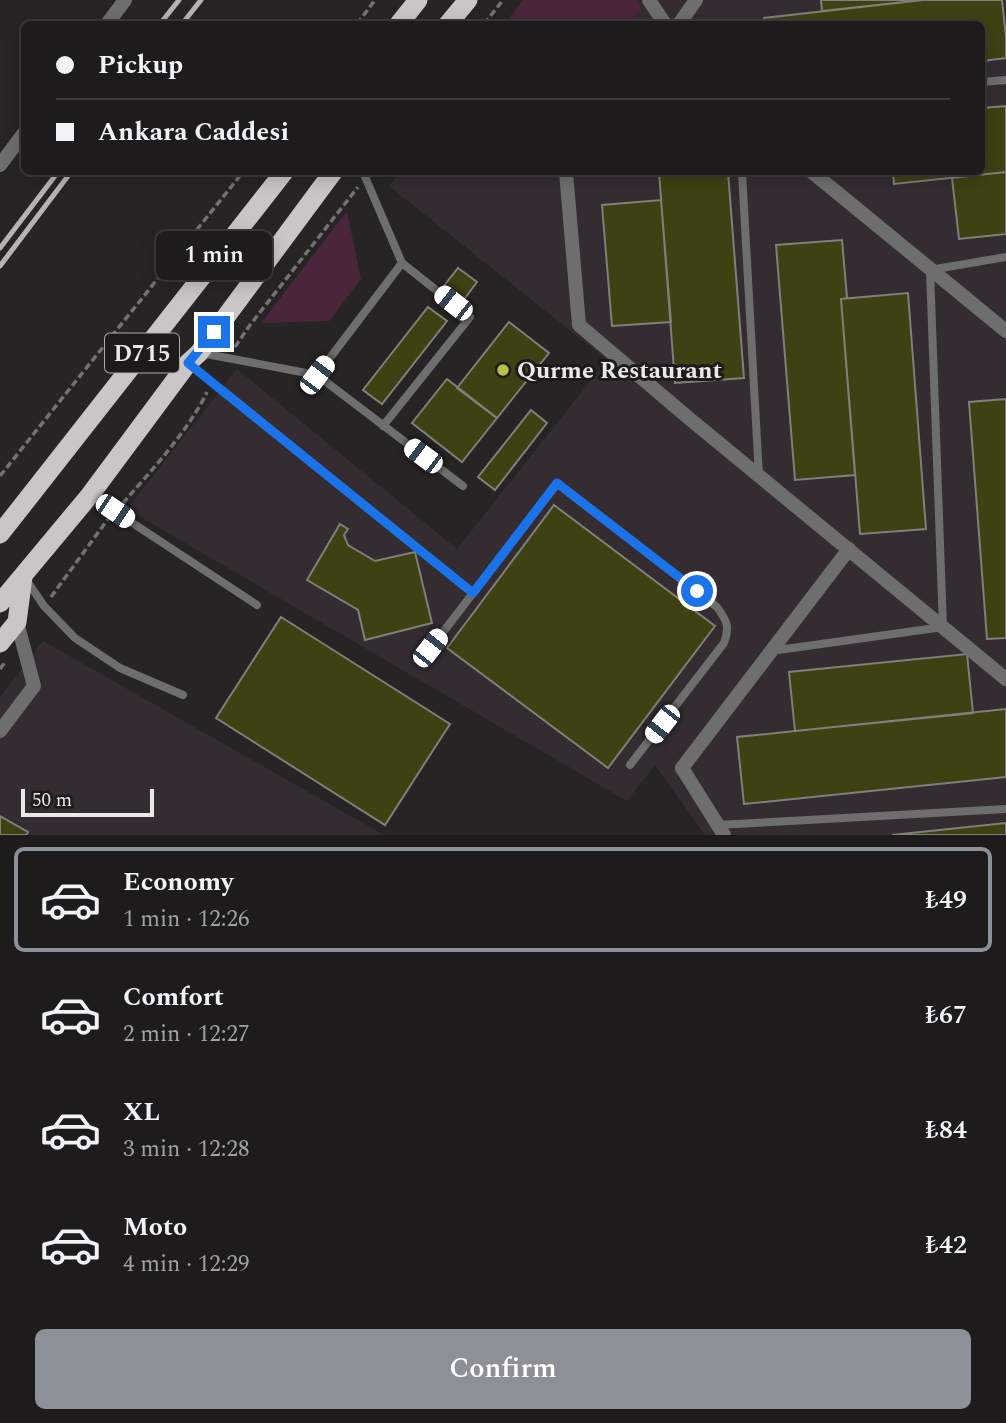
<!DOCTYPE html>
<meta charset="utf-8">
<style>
body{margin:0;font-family:Spectral,serif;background:#2a2829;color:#f1f3f6;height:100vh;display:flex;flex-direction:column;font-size:26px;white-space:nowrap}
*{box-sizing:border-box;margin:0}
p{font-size:23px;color:#a0a1a3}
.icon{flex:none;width:38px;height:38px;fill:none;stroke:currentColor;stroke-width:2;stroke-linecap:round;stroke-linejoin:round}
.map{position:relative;height:835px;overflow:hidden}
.side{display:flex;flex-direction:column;background:#1d1b1c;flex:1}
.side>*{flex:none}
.banner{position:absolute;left:21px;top:21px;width:964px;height:154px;border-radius:10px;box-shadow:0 4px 18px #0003,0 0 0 2px #3b393b;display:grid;align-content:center;height:154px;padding:0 35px;background:#1d1b1c}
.scale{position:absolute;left:21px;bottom:18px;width:133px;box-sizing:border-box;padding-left:7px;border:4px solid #eae8e9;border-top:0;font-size:19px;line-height:24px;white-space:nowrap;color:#eae8e9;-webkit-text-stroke:5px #1d1a1c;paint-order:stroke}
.end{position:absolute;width:32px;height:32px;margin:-16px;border:9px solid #1a73e8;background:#fff;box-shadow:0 0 0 4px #fff}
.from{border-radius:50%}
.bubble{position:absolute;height:49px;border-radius:10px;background:#1d1b1c;box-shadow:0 4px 18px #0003,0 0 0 2px #3b393b;font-size:23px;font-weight:600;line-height:49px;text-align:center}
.car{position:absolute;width:21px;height:42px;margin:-21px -10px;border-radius:9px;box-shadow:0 0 5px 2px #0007;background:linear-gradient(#fff 24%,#345 0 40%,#fff 0 76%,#345 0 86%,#fff 0)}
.banner b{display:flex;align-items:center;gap:24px;height:66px;font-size:26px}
.banner b+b{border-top:2px solid #3b393b}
.banner i{width:18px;height:18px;background:#f1f3f6}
ul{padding:12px 0 0;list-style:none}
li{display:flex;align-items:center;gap:21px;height:105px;margin:0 14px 10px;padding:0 21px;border:4px solid transparent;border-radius:10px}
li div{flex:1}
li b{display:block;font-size:26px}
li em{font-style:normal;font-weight:600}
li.active{border-color:#8c9099}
li>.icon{width:63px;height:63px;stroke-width:1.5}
.button{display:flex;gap:14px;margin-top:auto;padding:14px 35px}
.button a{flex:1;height:80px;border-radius:10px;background:#8c9099;color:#fff;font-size:28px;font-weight:600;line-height:80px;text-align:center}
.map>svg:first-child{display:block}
.built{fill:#352c31}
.green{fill:#49263b}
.building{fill:#3e4111;stroke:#7f7f7b;stroke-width:2}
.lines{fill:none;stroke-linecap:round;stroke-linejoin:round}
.path{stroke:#737172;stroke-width:3.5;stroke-dasharray:7 3.5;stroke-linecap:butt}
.service{stroke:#6f6e6e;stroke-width:8}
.minor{stroke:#6f6e6e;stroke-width:14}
.tertiary{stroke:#6f6e6e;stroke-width:14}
.trunk{stroke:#cac6c8;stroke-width:19}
.rail{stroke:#b5b3b4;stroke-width:5}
.route{stroke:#1a73e8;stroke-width:9}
.poi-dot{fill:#bac045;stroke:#1d1a1c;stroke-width:2.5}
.labels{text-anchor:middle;stroke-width:6;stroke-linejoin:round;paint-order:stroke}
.shield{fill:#1d1a1c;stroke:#acaaac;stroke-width:2}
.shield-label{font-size:23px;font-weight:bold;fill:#eae8e9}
.poi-label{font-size:24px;font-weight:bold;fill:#eae8e9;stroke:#1d1a1c;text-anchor:start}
</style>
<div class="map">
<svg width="1006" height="835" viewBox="0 0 1006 835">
<rect width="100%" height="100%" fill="#272425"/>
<path class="built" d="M540 0H1006V835H705L655 765 627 801 127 509 237 369 457 549 607 360 389 186 401 172H982V24H520Z
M43 641 384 835H0V697Z"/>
<path class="green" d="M523 0H637L641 8 628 24H504Z
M347 211 361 279 329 321 261 323Z"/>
<path class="building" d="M821 0H923L822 11Z
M923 0H1002L1006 37V58L982 61V24H764V18Z
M1006 106V172L894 184 893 172H982V108Z
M659 172H728L744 378 675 383Z
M1006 172V234L959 239 952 178Z
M661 200 671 322 612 326 602 205Z
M842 240 847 298 841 299 855 475 795 480 776 245Z
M458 268 477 282 462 302 443 287Z
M908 293 926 529 860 534 841 299Z
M428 307 447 321 382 404 363 390Z
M509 322 549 353 497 418 457 388Z
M447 379 497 418 462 462 412 423Z
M1006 399V638L987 639 969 402Z
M531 410 547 423 495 490 478 477Z
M554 505 715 626 608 768 447 648Z
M340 524 348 529 344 535 348 545 375 561 415 552 432 623 365 640 358 610 307 580Z
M281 617 450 724 385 825 216 718Z
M967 654 973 713 795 731 789 672Z
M1006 709V777L744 804 737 737Z
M0 816 28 832 26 835H0Z
M1006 823V835H892Z"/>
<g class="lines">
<path class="path" d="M357 24 375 0
M484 24 503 0
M235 347 250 325 358 187
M0 476 243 172
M123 503C151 471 189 430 207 392
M51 597 108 519
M0 669 6 661"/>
<path class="service" d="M982 82 1006 80
M742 172 759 476
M201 353 317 375 402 263 363 172
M188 363 473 593
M317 375 463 486
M383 426 470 317 402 263
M90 495 257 605
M27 581 44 606 75 638 120 668 183 695
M431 648 557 483 717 607C727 621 730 626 724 643L630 765
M771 651 943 627 930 270 1006 257
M717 825 1006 809"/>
<path class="minor" d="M649 0 665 24
M679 24 696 0
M566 172 579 325 691 420 1006 679
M812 172 1006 331
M0 731 34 686 17 622
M724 835 682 768 849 549"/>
<path class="tertiary" d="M107 24 125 0
M0 165 24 133"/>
<path class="trunk" d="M399 24 418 0
M448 24 468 0
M0 534 284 172
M0 603 90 495 188 363 199 353 333 172
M0 643 17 622 23 577"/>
<path class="rail" d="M160 24 179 0
M182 24 201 0
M0 248 58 172
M0 266 71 172"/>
</g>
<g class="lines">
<path class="route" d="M214 332 188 363 473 593 557 483 697 591"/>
</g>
<circle class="poi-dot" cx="503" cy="370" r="7"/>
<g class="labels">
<rect class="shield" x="105" y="333.5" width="74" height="39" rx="5"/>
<g class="shield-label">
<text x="142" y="361">D715</text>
</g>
<g class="poi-label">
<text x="517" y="378">Qurme Restaurant</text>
</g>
</g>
</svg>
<div class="scale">50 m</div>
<i class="end from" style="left:697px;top:591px"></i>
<i class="end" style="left:214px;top:332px"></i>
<div class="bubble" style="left:156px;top:231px;width:116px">1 min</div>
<i class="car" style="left:453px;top:303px;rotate:308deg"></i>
<i class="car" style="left:317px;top:375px;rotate:37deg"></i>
<i class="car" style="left:423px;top:456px;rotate:307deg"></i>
<i class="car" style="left:115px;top:511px;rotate:124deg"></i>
<i class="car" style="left:430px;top:648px;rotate:38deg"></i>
<i class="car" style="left:662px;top:724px;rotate:218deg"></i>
<div class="banner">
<b><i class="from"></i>Pickup</b>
<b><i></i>Ankara Caddesi</b>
</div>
</div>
<section class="side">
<ul>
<li class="active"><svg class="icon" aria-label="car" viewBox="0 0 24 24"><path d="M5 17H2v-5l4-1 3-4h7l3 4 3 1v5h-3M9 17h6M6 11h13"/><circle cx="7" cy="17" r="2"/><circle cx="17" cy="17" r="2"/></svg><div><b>Economy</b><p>1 min · 12:26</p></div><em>₺49</em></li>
<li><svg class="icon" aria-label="car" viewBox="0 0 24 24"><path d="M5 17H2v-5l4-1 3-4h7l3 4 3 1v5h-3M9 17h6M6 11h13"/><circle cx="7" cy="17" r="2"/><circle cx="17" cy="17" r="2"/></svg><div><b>Comfort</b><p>2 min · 12:27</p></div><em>₺67</em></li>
<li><svg class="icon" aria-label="car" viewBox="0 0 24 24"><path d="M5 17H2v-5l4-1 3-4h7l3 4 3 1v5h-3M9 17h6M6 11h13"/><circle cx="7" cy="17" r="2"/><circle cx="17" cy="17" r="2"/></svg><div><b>XL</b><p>3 min · 12:28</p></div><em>₺84</em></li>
<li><svg class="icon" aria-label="car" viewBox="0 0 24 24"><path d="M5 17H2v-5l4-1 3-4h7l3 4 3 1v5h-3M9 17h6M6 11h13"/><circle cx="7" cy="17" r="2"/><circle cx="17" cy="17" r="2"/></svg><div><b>Moto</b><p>4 min · 12:29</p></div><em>₺42</em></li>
</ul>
<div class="button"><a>Confirm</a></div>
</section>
